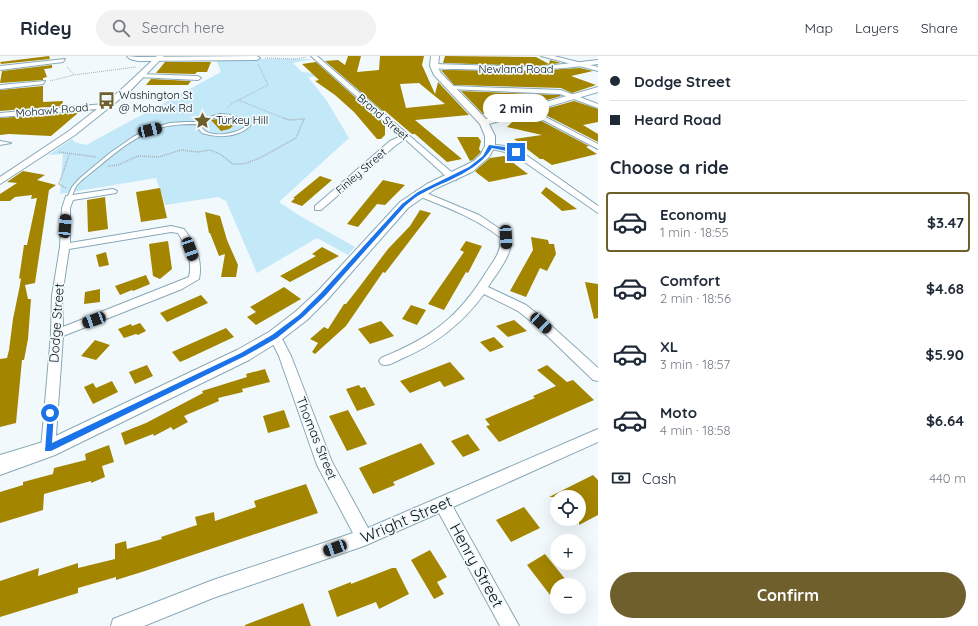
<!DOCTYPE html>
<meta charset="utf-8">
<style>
body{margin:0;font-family:Quicksand,sans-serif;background:#f2f2f3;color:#1f2937;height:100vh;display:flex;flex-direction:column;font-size:15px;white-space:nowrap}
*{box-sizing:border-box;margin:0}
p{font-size:13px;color:#747a83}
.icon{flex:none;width:22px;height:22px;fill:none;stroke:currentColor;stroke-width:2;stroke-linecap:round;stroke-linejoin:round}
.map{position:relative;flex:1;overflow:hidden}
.details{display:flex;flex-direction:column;background:#fff;width:380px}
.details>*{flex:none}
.guide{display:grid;align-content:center;height:88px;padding:0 12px;background:#fff}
.tools{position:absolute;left:550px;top:434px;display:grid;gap:8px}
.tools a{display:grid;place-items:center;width:36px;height:36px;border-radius:50%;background:#fff;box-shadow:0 4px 16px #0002;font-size:20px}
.end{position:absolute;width:18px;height:18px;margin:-9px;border:5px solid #1a73e8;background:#fff;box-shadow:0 0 0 2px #fff}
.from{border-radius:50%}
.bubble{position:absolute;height:28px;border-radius:14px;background:#fff;box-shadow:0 4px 16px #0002;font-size:13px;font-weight:700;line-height:28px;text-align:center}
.car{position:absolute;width:12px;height:24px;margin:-12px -6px;border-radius:5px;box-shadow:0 0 3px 1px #0007;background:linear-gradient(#222 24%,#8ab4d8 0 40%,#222 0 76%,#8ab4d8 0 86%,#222 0)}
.guide b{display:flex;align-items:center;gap:14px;height:38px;font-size:15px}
.guide b+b{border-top:1px solid #e0e1e3}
.guide i{width:10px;height:10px;background:#1f2937}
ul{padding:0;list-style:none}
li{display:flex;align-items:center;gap:12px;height:60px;margin:0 8px 6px;padding:0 4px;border:2px solid transparent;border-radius:4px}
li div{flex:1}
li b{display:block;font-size:15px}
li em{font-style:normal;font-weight:700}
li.selected{border-color:#6f5f2d}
li>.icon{width:36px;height:36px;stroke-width:1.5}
h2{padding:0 12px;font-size:18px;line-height:48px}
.pay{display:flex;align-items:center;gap:10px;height:44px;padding:0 12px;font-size:15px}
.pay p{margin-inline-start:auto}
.cta{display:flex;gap:8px;margin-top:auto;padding:8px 12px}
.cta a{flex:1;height:46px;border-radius:24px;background:#6f5f2d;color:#fff;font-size:16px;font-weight:700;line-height:46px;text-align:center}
header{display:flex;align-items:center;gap:24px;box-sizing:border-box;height:56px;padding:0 20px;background:#fff;border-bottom:1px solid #e0e1e3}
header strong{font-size:19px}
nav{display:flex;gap:22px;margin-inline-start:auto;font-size:14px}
.search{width:280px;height:36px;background:#f2f2f3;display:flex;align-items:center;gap:10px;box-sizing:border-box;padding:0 14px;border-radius:22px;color:#747a83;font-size:15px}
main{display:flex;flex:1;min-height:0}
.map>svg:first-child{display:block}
.green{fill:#c3e9f9}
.building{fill:#a38500;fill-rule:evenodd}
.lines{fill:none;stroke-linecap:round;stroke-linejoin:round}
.service-casing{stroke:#87a9b7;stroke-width:2}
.minor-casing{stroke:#87a9b7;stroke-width:2}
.tertiary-casing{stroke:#87a9b7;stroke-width:2}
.secondary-casing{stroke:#87a9b7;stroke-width:2}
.path-far1{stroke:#a6aeb2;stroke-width:1;stroke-dasharray:1 1;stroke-linecap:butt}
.path{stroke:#a6aeb2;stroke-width:1.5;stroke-dasharray:1 1;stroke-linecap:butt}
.service{fill:#fff;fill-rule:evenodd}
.minor{fill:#fff;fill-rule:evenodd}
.tertiary{fill:#fff;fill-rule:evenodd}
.secondary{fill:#fff;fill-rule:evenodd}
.route{fill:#1a73e8}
.labels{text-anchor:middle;stroke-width:3.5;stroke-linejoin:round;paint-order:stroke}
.far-street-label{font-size:11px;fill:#051015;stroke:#f2f9fc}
.far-poi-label{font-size:11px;fill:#051015;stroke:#f2f9fc;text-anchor:start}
.street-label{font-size:13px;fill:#051015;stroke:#f2f9fc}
.near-street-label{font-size:16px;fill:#051015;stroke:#f2f9fc}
</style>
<header>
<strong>Ridey</strong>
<div class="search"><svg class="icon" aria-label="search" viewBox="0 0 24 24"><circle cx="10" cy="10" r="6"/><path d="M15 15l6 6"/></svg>Search here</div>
<nav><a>Map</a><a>Layers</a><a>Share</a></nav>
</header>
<main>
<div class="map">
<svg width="598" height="570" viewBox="0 0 598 570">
<rect width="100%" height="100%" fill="#f2f9fc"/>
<path class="green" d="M216 3H312L293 7 302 16 329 19 308 21 327 45 349 82 279 146 300 160 355 191 348 199 317 182 257 217 226 145 218 141 165 149 156 122 60 138 63 98 48 99 72 83 75 86 86 89 221 16Z"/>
<path class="building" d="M49 0 50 3 1 8 0 6Z
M348 0H361L357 16 379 14 380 0H424L422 9 435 38 438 26 469 59 415 64 462 103 447 106 415 78H412L385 55V57L325 5 338 4 345 9ZM419 27 436 41 445 48 406 52 400 28Z
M445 0 536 1 549 8 550 4 561 7 537 10 443 7Z
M165 6H211L207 16H197L195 18 156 17Z
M316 6 385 68V79L381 83H377L354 56 335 39 315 25 319 24 302 8Z
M52 9V12L44 13 47 21 43 22V24L0 27 2 15Z
M580 12 593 15 571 20 596 29 572 37 561 32 454 29 441 14 529 15Z
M151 23 191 25 188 29H146Z
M43 30V46L63 45 62 50 0 55V34Z
M461 35 560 39 561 40 498 58H483Z
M574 45 598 53V66L583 69 598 78V86L538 55Z
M69 57H78L51 80 9 78 0 79V62Z
M528 58 589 90 586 91 597 98 552 109 543 103H540L514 83 542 79 507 71 513 65H504Z
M223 62 231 63 239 66 229 73 221 75 211 64Z
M457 81H478L481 85 479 93 481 96 473 104 470 105Z
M504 100 528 118 489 126 477 117 475 115 490 102Z
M23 115 45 119 37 124 56 129 49 134 35 227 25 229 28 243H31L28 283 24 304H22L16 367 0 371V303L7 302 9 294 13 263 20 229 21 222 19 223 24 189H27L37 142 31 143 32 139 15 141 10 145H0V138L17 127 7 126Z
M320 120 332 124 302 150 291 146 295 142H293Z
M383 124 405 129 385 149 377 148 358 171 347 168Z
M546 131 577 153 562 155 541 137Z
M160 132 167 162 141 166 136 136Z
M105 141 108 173 88 176 87 144Z
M420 154 431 157 385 217 383 216 346 270 315 298 312 296 318 287 310 283 324 271 328 273 344 248H346L357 234 388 193 410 170Z
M205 156 220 160 227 184 238 209 236 221H221L225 198 219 200 210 177H209Z
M531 181 548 184 549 188H554L556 198 547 215 540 212 526 241 510 235 533 194Z
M168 185 172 213 160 223 153 220 149 188Z
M466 185 482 190 468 217 466 216 444 254 428 248 464 196 460 194Z
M322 191 339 200 290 226 280 220 316 200 312 198Z
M106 196 109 209 99 211 96 199Z
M146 219 150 228 133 235 132 234 120 239 115 230Z
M585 226 598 228V262L594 263Z
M284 231 301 243 256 269 247 261 256 256 250 251Z
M100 233V246L84 248 85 236Z
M201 239 208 247 167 266 160 257Z
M411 249 426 254 417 269 402 263Z
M514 264 527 275 508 281 496 270Z
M381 265 394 280 370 288 358 273Z
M140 267 146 275 138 279 136 278 124 282 118 273 131 268 132 270Z
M226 272 234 281 187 303 180 306 172 296Z
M494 281 504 291 490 296 480 286Z
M95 284 110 289 96 304 81 300Z
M450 306 465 323 444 331 440 325 410 337 400 325Z
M147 309 153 320 135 328 129 316Z
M547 309 567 326 573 324 594 344 499 386 486 370 490 369 485 363 535 342 533 340 556 330 537 314Z
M265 313 270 326 242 333 243 336 218 342 219 345 184 360 188 366 173 374 171 371 154 380 153 378 125 389 121 377 146 367 203 337 202 335 247 321 246 318Z
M112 325 118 336 93 348 84 331 93 327 96 332Z
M359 329 361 332 365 331 375 349 357 355 346 333Z
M284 354 290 371 268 377 263 360Z
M348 354 367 388 347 395 329 360Z
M468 378 480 394 463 401 451 385Z
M421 387 435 408 393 426 395 429 373 438 359 412Z
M109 389 114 406 102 410 105 421 91 427V425L44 438 43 454 0 467V436L23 429V426L53 418 54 412 86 404 85 398Z
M593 419 598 424V459L579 469V441H549Z
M306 428 318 457 145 515 116 524V521L78 532V537L0 561V525L39 512 38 520 78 507V512L115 503V488L126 485 127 493 162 483 161 481 197 469 195 461 214 456 215 465 256 451 254 445Z
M524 451 540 472 511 486 496 464Z
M430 494 447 521 437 526 444 538 434 543 411 504Z
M545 498 570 529H557V548L527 509Z
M392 512H396L409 538 379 553 376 546 337 561 328 535 351 526V528Z
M303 547 311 570H245V569Z"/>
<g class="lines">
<defs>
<path id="service" d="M220 58C232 58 241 61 250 70 237 82 217 82 202 77L198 72 200 68C186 68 171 68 157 73 135 80 116 96 98 111 91 117 83 122 77 129 74 133 73 138 71 143L67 142 72 131 80 122 110 97 133 81 144 75 156 71 170 67 185 66H201L213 60ZM220 60C231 60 238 62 246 70 237 78 210 83 202 72 205 64 212 62 220 60Z"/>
<path id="minor" d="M127 0 138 1 257 0 260 2 257 4 138 5 130 3Z
M311 0H317L456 120V124H450L405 83 396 89 321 154H315V150L390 85 401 80Z
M65 3 63 6 0 14V10Z
M598 4V8C551 15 506 15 459 13 451 13 438 14 431 10L434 8 537 11Z
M139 18 198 20 201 22 198 24 137 21Z
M45 25 43 28 0 33V29Z
M452 30 561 34 598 48V52L560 38 450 33Z
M526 53H530L598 88V93L526 55Z
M0 85 11 87 0 89Z
M488 88 505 90 519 94 598 150V157L513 98 488 92Z
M113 133 117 135 116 137 73 144 70 152V187L171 170 184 173C195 188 203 204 199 223L182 233 63 280 55 393 53 398 48 399 43 398 41 393 51 278 52 240 60 191 62 152 66 140ZM171 176 178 177C186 190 193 206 189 221L63 271 62 240 69 193Z
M419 134 479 159 509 179C517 194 496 218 488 231L526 249 545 264 598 312V325L593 324 537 270 518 255 484 238C462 268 435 289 401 303 394 306 388 311 381 308L379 305 381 302C432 281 458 262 487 215 495 203 501 196 501 182 476 162 446 151 416 139V135Z
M275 276 279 277 291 300 332 406 368 472 598 373V386L453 451 519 570H500L439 457 364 490 213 542 144 570H111L113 563 213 524 353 477 317 409 279 300 269 280 271 277Z"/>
<path id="tertiary" d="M157 0H164L130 35 75 79 0 128V121L69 75 97 53 0 61V57L104 48 124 31Z"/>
<path id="secondary" d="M431 0H439L438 10 440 16 486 63 598 31V36L489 68 495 80V90L489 101 472 116 435 133 408 152 328 243 307 264 281 284 249 304 55 399 0 419V399L43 386 237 294 269 276 295 256 318 235 400 146 427 128 474 105 481 98 485 90V80L480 68 434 19 430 10Z
M541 0H554L598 11V15Z"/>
</defs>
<use href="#service" class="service-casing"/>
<use href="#minor" class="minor-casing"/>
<use href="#tertiary" class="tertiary-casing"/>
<use href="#secondary" class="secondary-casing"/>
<path class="path-far1" d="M265 2 296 3 306 1
M67 11 74 19
M50 25 74 19 136 11
M238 44 286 63
M227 52 231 48 268 29 258 8"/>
<path class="path" d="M59 96 96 101
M108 110 118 109 138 100 159 101 181 94 198 96 210 94 220 98 233 108H243L260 102 296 82 304 63 289 64 284 62
M66 132 59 128 69 99"/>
<use href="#service" class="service"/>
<use href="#minor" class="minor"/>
<use href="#tertiary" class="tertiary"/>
<use href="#secondary" class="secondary"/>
</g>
<path class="route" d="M489 89 505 91 518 96 516 97 492 92C477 116 447 124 423 137 416 140 411 145 405 150L325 240 303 261 277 282 245 300 51 395H45L48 355H53L54 357 52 387 241 297 272 279 299 259 321 237 402 148 418 136 469 111 483 100Z"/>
<defs>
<symbol id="bus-bare" viewBox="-9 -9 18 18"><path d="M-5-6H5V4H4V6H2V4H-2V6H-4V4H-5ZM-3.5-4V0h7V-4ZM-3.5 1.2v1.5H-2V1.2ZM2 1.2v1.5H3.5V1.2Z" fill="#6f5f2d" stroke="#f2f9fc" stroke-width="2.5" paint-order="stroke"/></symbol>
<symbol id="sight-bare" viewBox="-9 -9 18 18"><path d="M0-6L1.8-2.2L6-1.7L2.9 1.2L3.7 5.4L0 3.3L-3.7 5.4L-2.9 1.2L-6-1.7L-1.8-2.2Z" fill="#6f5f2d" stroke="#f2f9fc" stroke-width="2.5" paint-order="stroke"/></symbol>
</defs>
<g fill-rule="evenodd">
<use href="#bus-bare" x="94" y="32" width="25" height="25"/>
<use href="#sight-bare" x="190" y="52" width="25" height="25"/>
</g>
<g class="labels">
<g class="far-street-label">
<text x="516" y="17">Newland Road</text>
<text transform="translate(52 54) rotate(-5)" y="4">Mohawk Road</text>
<text transform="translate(383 61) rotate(41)" y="4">Brand Street</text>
<text transform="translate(361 115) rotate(-41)" y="4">Finley Street</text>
</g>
<g class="far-poi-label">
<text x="119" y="43">Washington St<tspan x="119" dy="13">@ Mohawk Rd</tspan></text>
<text x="216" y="68">Turkey Hill</text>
</g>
<g class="street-label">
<text transform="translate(56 267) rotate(-86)" y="5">Dodge Street</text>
<text transform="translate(317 382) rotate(68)" y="5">Thomas Street</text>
</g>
<g class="near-street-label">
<text transform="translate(406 463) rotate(-23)" y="6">Wright Street</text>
<text transform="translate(477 509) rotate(61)" y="6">Henry Street</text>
</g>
</g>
</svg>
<div class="tools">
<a><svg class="icon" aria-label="locate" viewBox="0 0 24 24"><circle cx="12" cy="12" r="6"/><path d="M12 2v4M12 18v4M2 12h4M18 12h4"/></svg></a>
<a>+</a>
<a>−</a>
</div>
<i class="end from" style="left:50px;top:357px"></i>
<i class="end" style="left:516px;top:96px"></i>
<div class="bubble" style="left:483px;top:38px;width:66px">2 min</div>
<i class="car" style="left:150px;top:74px;rotate:77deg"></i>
<i class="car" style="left:65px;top:170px;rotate:5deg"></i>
<i class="car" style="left:506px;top:181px;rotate:177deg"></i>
<i class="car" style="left:190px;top:193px;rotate:161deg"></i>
<i class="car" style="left:94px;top:264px;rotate:250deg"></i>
<i class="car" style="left:541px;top:267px;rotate:133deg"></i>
<i class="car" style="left:335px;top:492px;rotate:250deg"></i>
</div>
<section class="details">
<div class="guide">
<b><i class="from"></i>Dodge Street</b>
<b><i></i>Heard Road</b>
</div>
<h2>Choose a ride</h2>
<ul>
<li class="selected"><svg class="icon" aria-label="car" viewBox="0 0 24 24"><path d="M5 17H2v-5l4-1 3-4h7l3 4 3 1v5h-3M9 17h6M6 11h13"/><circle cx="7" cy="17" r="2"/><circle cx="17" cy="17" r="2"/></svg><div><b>Economy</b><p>1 min · 18:55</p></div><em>$3.47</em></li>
<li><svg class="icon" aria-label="car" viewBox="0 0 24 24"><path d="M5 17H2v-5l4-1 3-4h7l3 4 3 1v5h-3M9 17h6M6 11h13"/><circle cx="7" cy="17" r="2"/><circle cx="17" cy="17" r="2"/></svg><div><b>Comfort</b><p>2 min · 18:56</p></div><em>$4.68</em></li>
<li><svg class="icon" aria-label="car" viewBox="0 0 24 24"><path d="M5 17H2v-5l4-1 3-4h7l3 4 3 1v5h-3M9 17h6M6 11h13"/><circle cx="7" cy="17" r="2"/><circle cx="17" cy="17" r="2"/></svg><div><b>XL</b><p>3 min · 18:57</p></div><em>$5.90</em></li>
<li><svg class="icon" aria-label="car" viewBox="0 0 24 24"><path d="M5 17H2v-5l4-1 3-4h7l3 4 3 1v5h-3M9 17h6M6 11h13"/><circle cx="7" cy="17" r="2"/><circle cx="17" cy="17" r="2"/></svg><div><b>Moto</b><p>4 min · 18:58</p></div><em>$6.64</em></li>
</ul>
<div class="pay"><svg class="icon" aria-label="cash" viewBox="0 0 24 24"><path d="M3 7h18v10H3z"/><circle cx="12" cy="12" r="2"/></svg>Cash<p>440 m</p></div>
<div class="cta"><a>Confirm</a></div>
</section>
</main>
